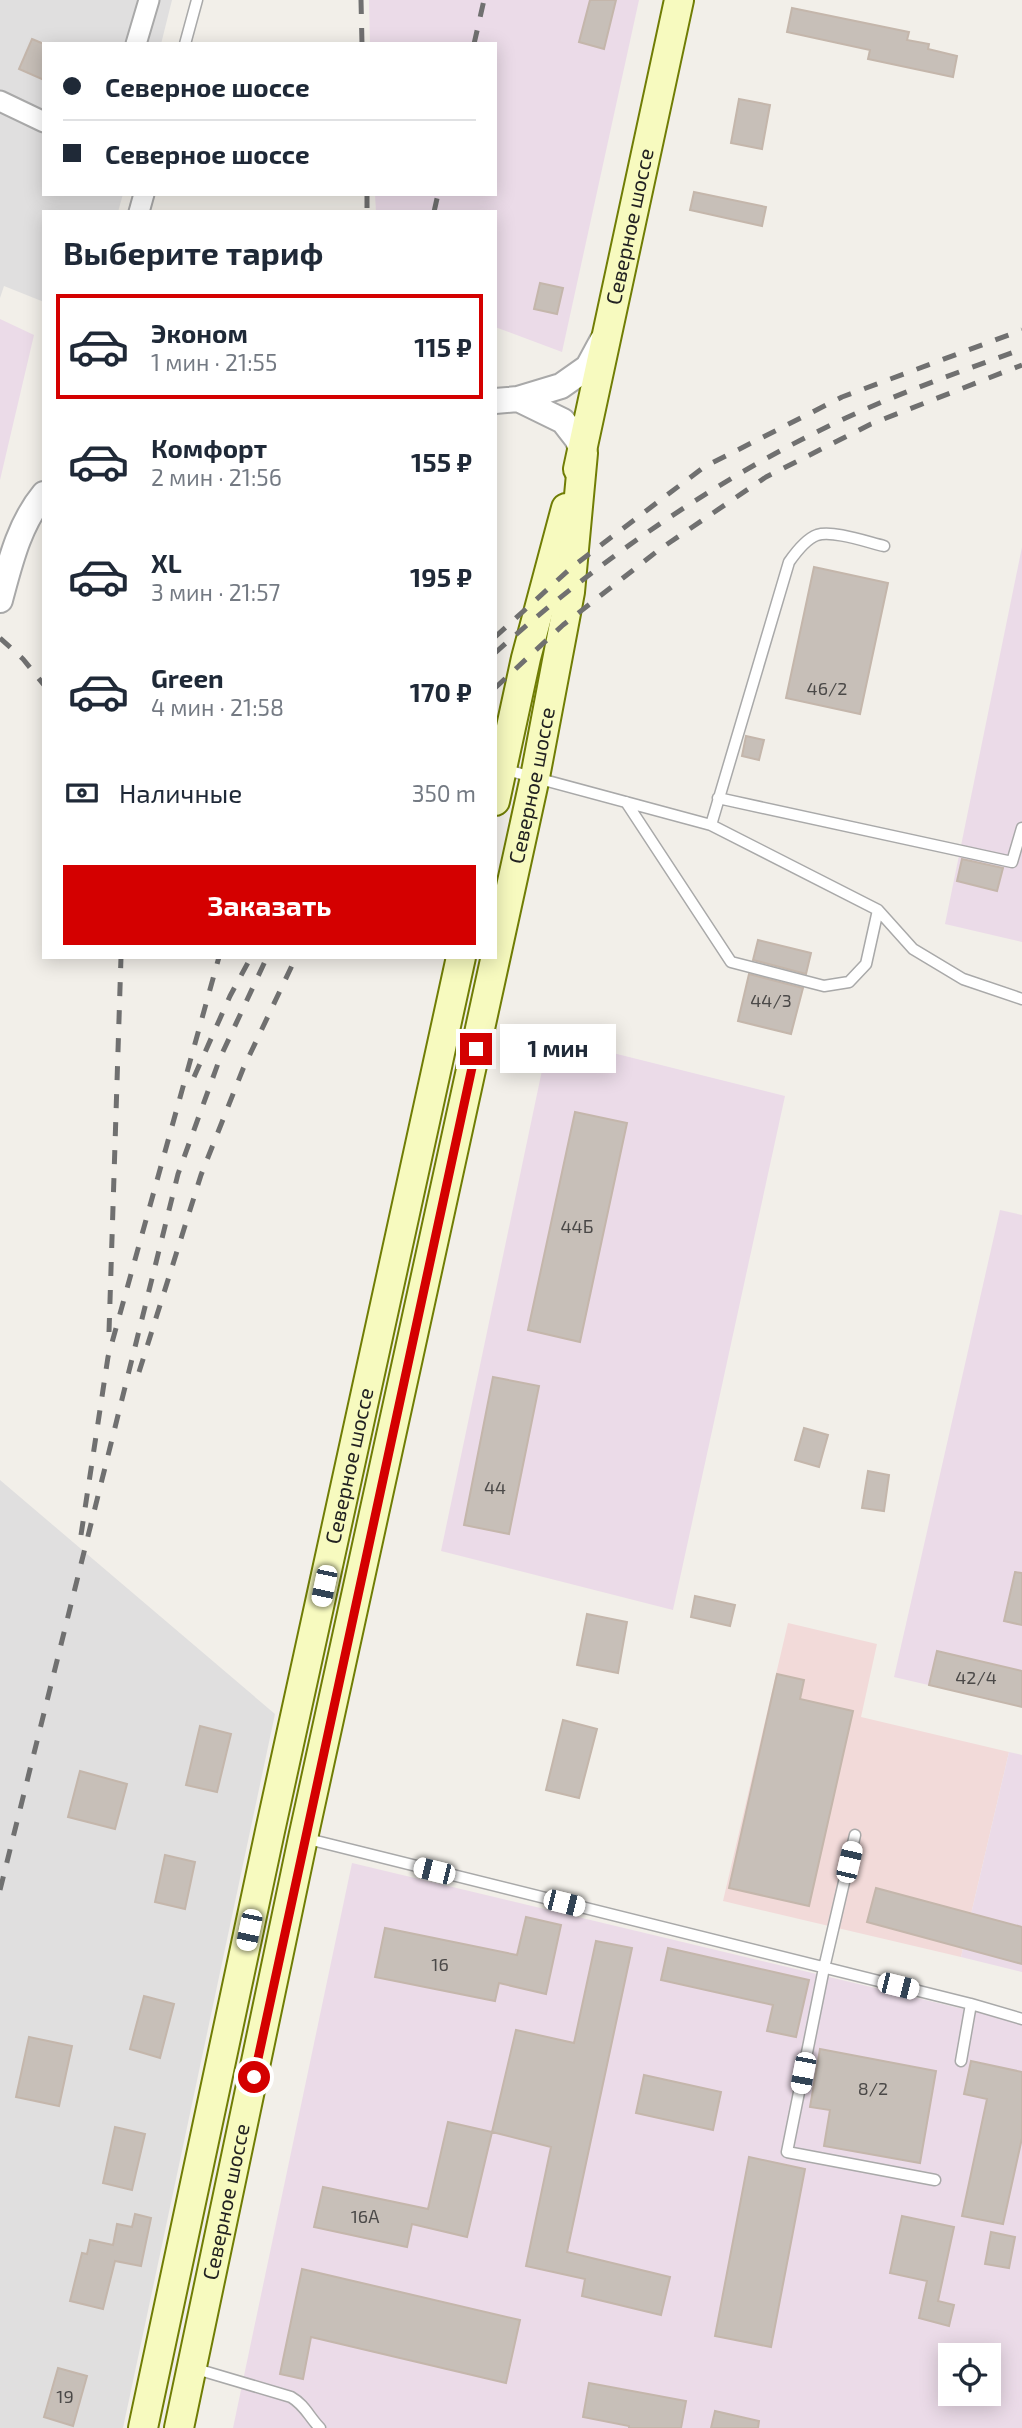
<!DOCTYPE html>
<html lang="ru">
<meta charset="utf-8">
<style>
body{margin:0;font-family:"Exo 2",sans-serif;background:#f6f6f7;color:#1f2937;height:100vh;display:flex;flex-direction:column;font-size:26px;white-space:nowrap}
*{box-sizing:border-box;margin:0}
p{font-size:23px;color:#747a83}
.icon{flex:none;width:38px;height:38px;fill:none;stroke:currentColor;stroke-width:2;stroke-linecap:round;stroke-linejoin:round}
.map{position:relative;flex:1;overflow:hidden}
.sheet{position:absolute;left:42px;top:210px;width:455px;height:749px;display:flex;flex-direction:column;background:#fff;border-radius:0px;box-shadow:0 4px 18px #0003}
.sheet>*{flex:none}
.guide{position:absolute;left:42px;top:42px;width:455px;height:154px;border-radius:0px;box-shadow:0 4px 18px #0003;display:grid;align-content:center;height:154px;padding:0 21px;background:#fff}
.tools{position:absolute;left:938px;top:2343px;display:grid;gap:14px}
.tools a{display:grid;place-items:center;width:63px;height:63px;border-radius:0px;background:#fff;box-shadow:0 4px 18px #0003;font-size:35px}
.end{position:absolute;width:32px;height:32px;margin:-16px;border:9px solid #d40000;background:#fff;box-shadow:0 0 0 4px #fff}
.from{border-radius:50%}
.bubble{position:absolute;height:49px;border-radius:0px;background:#fff;box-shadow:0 4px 18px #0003;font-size:23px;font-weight:700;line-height:49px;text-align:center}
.car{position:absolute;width:21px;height:42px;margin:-21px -10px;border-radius:9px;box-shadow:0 0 5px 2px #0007;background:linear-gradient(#fff 24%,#345 0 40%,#fff 0 76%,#345 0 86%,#fff 0)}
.guide b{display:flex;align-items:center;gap:24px;height:66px;font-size:26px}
.guide b+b{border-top:2px solid #e0e1e3}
.guide i{width:18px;height:18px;background:#1f2937}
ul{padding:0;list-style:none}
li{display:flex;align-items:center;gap:21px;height:105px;margin:0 14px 10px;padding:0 7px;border:4px solid transparent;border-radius:0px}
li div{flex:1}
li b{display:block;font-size:26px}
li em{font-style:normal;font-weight:700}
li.active{border-color:#d40000}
li>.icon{width:63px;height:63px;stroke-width:1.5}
h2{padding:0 21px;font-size:32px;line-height:84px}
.pay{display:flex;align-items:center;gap:18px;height:77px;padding:0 21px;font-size:26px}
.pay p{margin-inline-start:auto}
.primary-button{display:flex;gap:14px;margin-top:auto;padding:14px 21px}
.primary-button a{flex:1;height:80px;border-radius:0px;background:#d40000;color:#fff;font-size:28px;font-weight:700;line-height:80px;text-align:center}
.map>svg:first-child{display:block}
.residential{fill:#e0dfdf}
.commercial{fill:#f2dad9}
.industrial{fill:#ebdbe8;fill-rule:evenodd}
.building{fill:#c7bfb8;stroke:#c4b6ab;stroke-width:2}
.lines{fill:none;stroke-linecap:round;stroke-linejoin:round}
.service-casing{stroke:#a9a9a9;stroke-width:13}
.minor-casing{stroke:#a9a9a9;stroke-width:23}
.tertiary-casing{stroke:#a9a9a9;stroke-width:28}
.secondary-casing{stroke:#707d05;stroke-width:32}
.service{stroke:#fff;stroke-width:10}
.minor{stroke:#fff;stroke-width:19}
.tertiary{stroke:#fff;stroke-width:24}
.secondary{stroke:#f7fabf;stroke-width:28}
.rail{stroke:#707070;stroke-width:5;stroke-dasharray:14 14;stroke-linecap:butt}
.route{stroke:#d40000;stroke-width:9}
.labels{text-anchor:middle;stroke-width:5;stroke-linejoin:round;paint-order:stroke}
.number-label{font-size:18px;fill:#4b4948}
.street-label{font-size:21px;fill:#222;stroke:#fff}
</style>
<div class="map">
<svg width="1022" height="2428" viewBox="0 0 1022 2428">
<rect width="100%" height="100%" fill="#f2efe9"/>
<path class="residential" d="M0 0H172L161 44H44V194H123L118 212H44V302L4 286 0 298Z
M0 1480 275 1714 123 2428H0Z"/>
<path class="commercial" d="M788 1623 877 1644 861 1717 1009 1752 961 1957 723 1901Z"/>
<path class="industrial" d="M369 0H639L562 352 495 327V212H376L375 194H495V44H370Z
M0 319 34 335 0 480Z
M1022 547V942L945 924Z
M549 1037 785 1096 673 1610 441 1551Z
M1000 1210 1022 1215V1707L894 1677Z
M1009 1752 1022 1755V1972L961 1957Z
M352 1863 1022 2023V2428H233ZM950 2356H989V2394H950Z"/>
<path class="building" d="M590 0H616L604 49 579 42Z
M792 8 909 32 907 40 929 44 928 49 957 56 953 77 868 59 870 50 787 32Z
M32 39 44 44V80L19 69Z
M739 99 770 105 762 149 731 143Z
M694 192 766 207 762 226 690 210Z
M540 283 563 288 557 314 534 309Z
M814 567 888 583 860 714 786 698Z
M746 736 764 740 759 760 742 756Z
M962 859 1003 868 997 891 957 881Z
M758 940 811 953 806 974 753 960Z
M749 974 803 988 791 1034 738 1021Z
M575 1112 627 1123 580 1342 528 1330Z
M493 1377 539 1386 509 1534 464 1525Z
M804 1428 828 1435 819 1467 795 1460Z
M868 1471 889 1475 884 1511 862 1508Z
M1015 1572 1022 1573V1625L1004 1621Z
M695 1596 735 1605 730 1626 691 1617Z
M587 1614 627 1622 618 1673 577 1665Z
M937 1651 1022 1671V1707L929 1685Z
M777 1674 804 1680 800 1699 853 1711 809 1906 729 1888Z
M563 1720 597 1729 579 1798 546 1790Z
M200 1726 231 1734 217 1792 186 1785Z
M80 1771 127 1784 115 1829 68 1817Z
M165 1855 195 1862 185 1909 155 1902Z
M876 1888 1022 1927V1964L867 1922Z
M526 1917 561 1925 546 1994 499 1983 495 2001 375 1977 385 1928 517 1955Z
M596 1941 632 1948 567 2252 670 2277 661 2315 582 2296 585 2279 526 2266 551 2147 492 2132 516 2030 574 2043Z
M668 1948 809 1980 796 2037 767 2031 773 2005 661 1980Z
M144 1996 174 2004 160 2058 130 2049Z
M29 2037 72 2046 59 2106 16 2097Z
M820 2049 936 2071 920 2163 824 2146 830 2110 810 2107Z
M971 2061 1022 2072V2138L1003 2224 962 2216 987 2099 964 2094Z
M644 2075 721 2092 713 2130 636 2113Z
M448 2122 492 2132 467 2237 412 2224 407 2247 314 2227 323 2187 428 2209Z
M115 2127 145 2134 132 2190 103 2183Z
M749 2157 805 2169 771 2347 715 2336Z
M135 2214 151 2218 141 2266 115 2261 103 2309 70 2301 82 2253 87 2254 90 2240 113 2245 117 2224 132 2227Z
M902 2216 954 2227 938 2301 954 2305 949 2326 919 2318 927 2281 890 2273Z
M991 2232 1015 2237 1009 2268 985 2264Z
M302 2269 520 2320 506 2383 311 2337 303 2379 280 2374Z
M58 2368 87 2376 73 2426 44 2417Z
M589 2383 686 2401 681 2428H629V2426L583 2417Z
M715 2411 759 2421 758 2428H711Z"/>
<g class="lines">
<defs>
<path id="service" d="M185 44 197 0
M503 769 711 825 878 910 913 949 963 979 1022 999
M718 798 1012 862 1022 828
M626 802 731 962 824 986 849 982 866 964 878 910
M711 825 789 562C796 552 806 539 817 535 833 530 867 542 884 546
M855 1835 824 1968 787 2152 935 2180
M304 1838 971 2004 1022 2019
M961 2061 971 2004
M193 2368 291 2397C305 2405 309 2417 320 2428"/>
<path id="minor" d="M136 44 149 0
M0 101 44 122
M139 212 144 194"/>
<path id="tertiary" d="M518 399 561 386 588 367 602 341
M495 401 518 399 563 421 577 439 583 453
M0 600C10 563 19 524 44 494"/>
<g id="secondary">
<path id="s1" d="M578 469 679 0"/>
<path d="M495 801 526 658 566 508"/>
<path id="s2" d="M143 2428 270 1831 461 957"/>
<path id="s3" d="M179 2428 303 1838 535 777 570 592 583 453"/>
</g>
</defs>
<use href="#service" class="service-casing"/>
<use href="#minor" class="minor-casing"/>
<use href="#tertiary" class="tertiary-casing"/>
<use href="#secondary" class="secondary-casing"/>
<use href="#service" class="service"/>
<use href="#minor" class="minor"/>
<use href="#tertiary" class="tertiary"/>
<use href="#secondary" class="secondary"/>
<path class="rail" d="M361 0 362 44
M474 44 484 0
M367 194V212
M434 212 438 194
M495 637 572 567 704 467 842 397 1022 330
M0 638 23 659 44 685
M495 653C604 555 733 467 868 408 918 386 971 368 1022 349
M495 688 563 625 660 549 766 477 871 424 1022 365
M194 1077 230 996 251 957
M109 1332 121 957
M139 1372 201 1175 243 1069 296 957
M81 1535 108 1357 219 957
M0 1890 178 1174 220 1058 267 957"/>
</g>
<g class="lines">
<path class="route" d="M254 2077 476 1049"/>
</g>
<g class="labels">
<g class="number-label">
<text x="827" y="695">46/2</text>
<text x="771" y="1007">44/3</text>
<text x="577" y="1233">44Б</text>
<text x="495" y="1494">44</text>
<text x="976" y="1684">42/4</text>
<text x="440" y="1971">16</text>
<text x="873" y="2095">8/2</text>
<text x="365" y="2223">16А</text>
<text x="65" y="2403">19</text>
</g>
<g class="street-label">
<text dy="7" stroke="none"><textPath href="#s1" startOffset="248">Северное шоссе</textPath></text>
<text dy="7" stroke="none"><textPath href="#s3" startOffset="1680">Северное шоссе</textPath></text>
<text dy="7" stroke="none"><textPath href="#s2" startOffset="984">Северное шоссе</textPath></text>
<text dy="7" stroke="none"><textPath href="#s3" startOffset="231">Северное шоссе</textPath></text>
</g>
</g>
</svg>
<div class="tools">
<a><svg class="icon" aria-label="locate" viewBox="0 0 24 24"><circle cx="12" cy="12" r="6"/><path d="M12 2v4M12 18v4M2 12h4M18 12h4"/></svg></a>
</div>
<i class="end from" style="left:254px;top:2077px"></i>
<i class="end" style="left:476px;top:1049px"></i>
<div class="bubble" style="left:500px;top:1024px;width:116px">1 мин</div>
<i class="car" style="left:324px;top:1586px;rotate:192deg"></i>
<i class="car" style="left:849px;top:1862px;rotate:13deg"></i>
<i class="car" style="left:434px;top:1871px;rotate:284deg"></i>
<i class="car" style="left:564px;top:1903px;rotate:104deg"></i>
<i class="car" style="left:249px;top:1930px;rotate:192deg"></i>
<i class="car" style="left:898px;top:1986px;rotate:104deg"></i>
<i class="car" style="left:803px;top:2073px;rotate:191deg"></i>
<div class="guide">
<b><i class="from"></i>Северное шоссе</b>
<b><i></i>Северное шоссе</b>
</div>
<section class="sheet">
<h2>Выберите тариф</h2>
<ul>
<li class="active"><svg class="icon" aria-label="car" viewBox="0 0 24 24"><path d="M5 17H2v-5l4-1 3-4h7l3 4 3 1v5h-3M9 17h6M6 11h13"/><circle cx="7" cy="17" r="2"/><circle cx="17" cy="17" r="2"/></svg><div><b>Эконом</b><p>1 мин · 21:55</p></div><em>115 ₽</em></li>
<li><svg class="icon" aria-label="car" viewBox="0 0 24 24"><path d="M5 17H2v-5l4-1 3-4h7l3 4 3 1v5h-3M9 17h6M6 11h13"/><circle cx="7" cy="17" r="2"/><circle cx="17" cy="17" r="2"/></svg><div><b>Комфорт</b><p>2 мин · 21:56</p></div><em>155 ₽</em></li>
<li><svg class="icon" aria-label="car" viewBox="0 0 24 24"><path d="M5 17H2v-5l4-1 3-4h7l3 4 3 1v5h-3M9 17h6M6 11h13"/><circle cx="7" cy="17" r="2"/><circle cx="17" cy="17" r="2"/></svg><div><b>XL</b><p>3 мин · 21:57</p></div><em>195 ₽</em></li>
<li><svg class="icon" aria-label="car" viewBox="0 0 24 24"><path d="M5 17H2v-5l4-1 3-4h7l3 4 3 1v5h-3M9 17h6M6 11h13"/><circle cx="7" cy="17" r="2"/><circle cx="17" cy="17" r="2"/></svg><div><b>Green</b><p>4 мин · 21:58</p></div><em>170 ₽</em></li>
</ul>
<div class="pay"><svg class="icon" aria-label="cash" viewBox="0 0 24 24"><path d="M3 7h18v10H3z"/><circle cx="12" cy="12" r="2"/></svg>Наличные<p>350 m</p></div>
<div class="primary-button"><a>Заказать</a></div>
</section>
</div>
